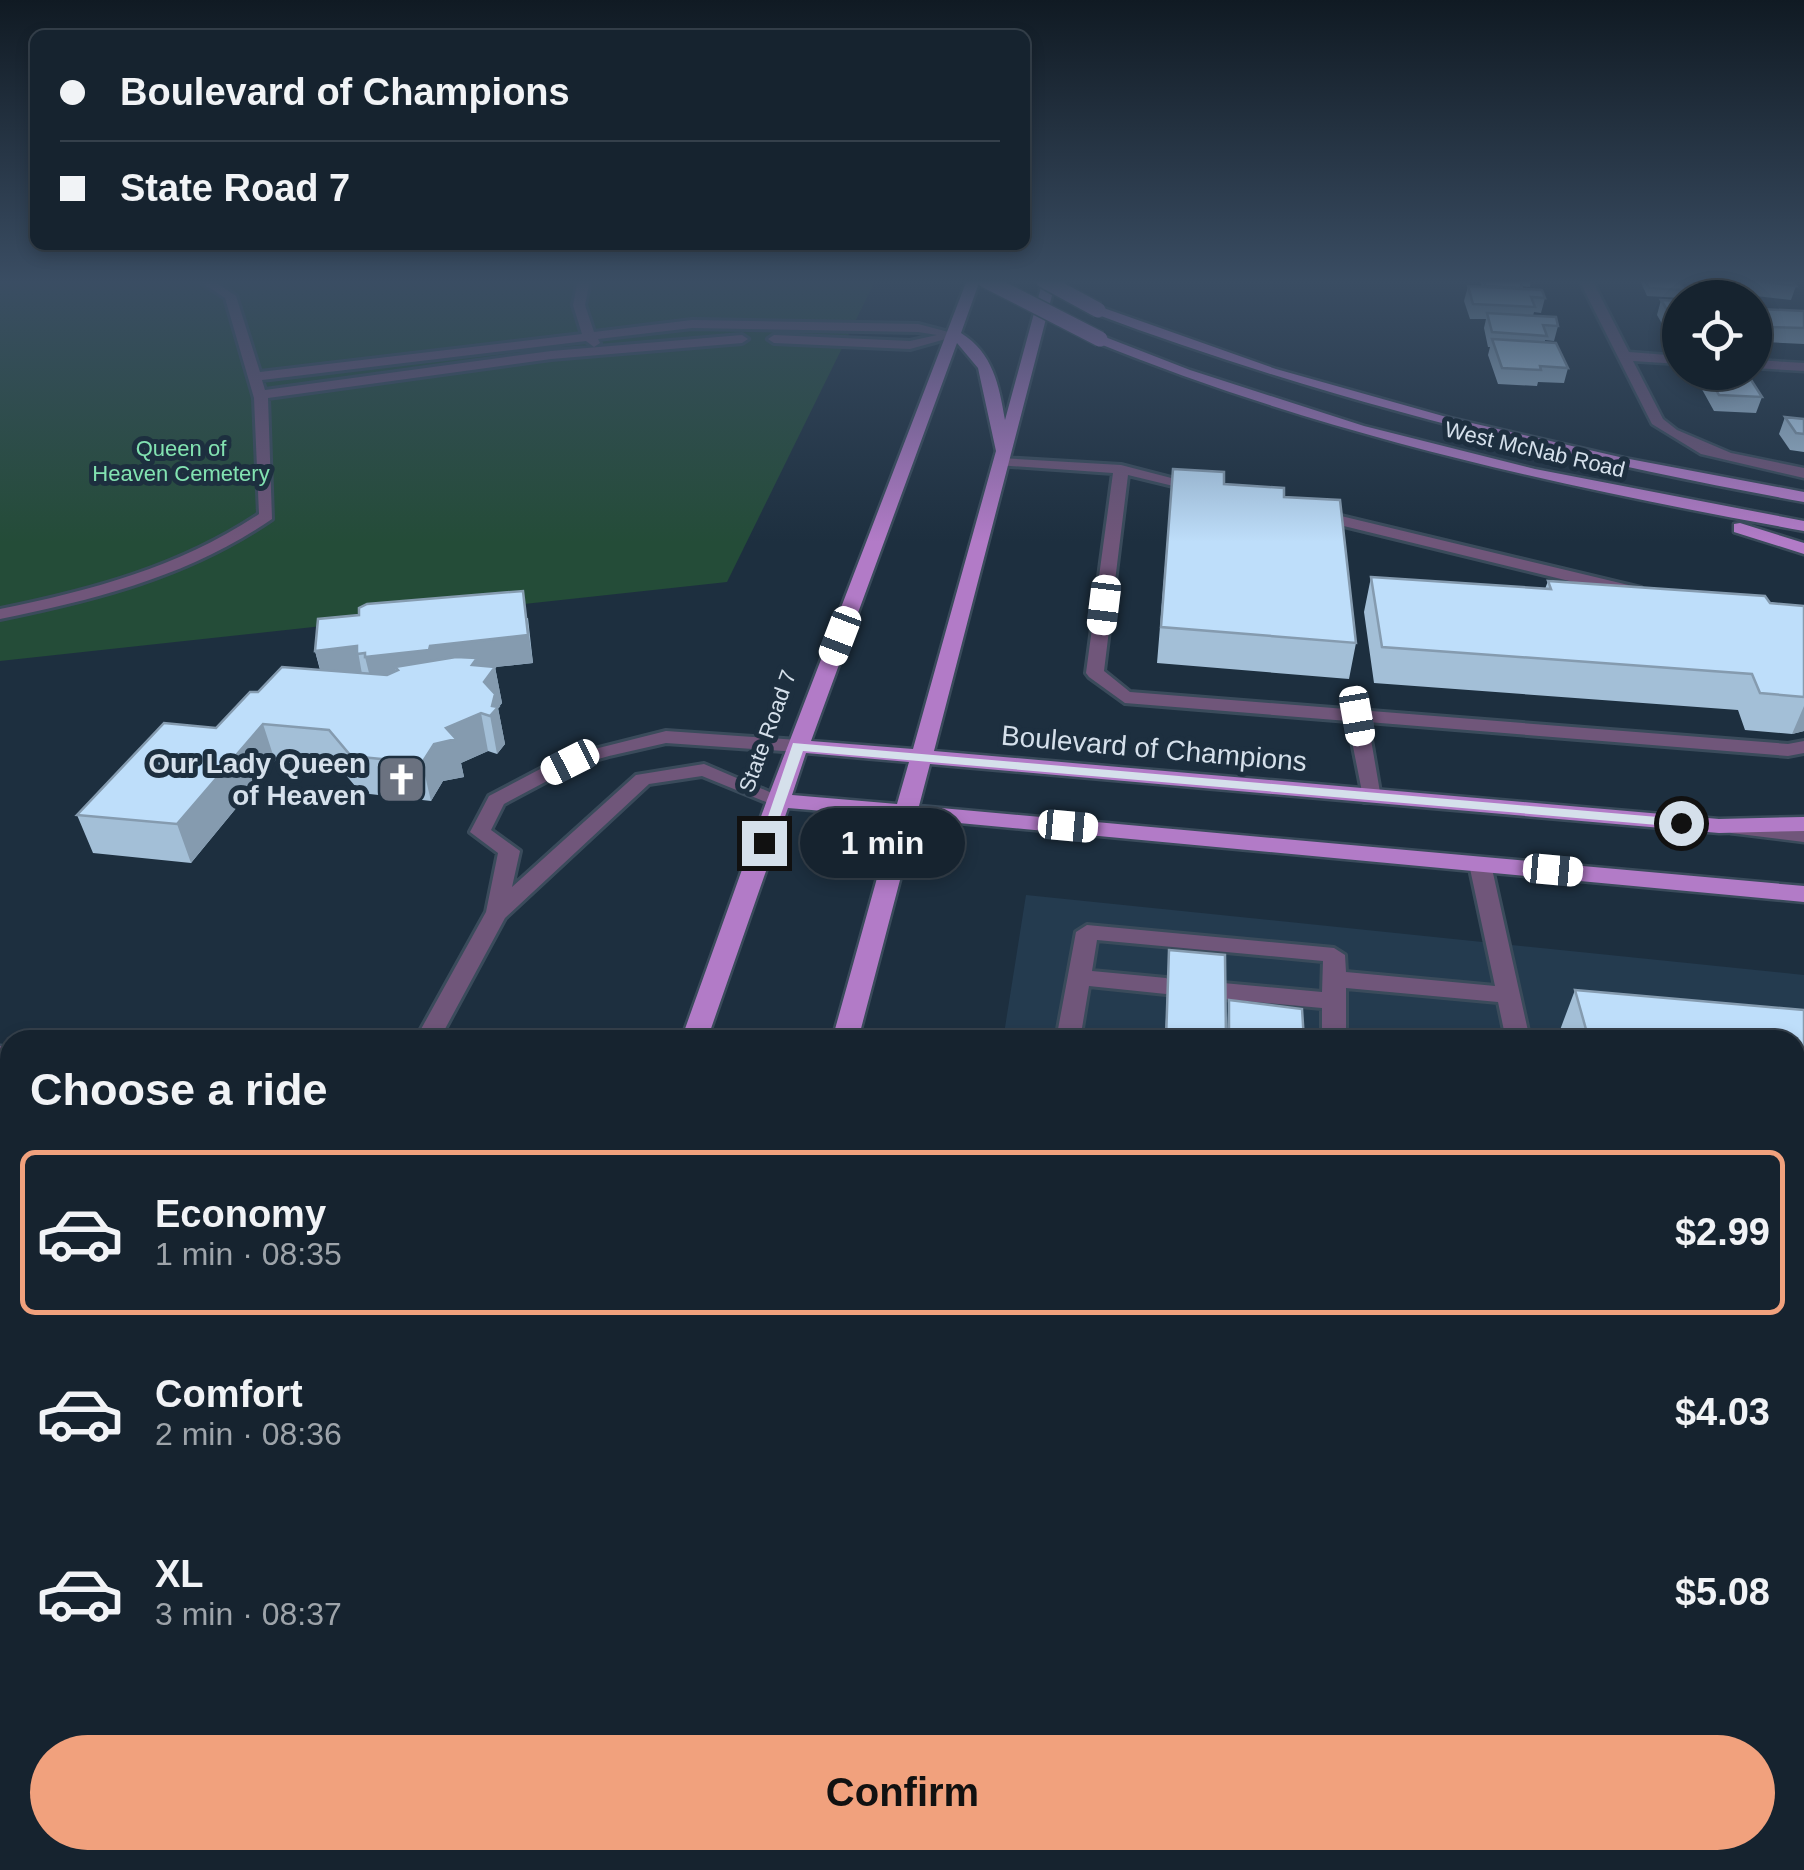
<!DOCTYPE html>
<meta charset="utf-8">
<style>
body{margin:0;font-family:Arial,sans-serif;background:#232f3b;color:#f1f3f6;height:100vh;display:flex;flex-direction:column;font-size:38px;white-space:nowrap}
*{box-sizing:border-box;margin:0}
p{font-size:32px;color:#9ea4aa}
.icon{flex:none;width:55px;height:55px;fill:none;stroke:currentColor;stroke-width:2;stroke-linecap:round;stroke-linejoin:round}
.map{position:relative;flex:1;overflow:hidden}
.sheet{position:absolute;left:0px;top:1030px;width:1805px;height:840px;display:flex;flex-direction:column;background:#16232f;border-radius:30px 30px 0 0;box-shadow:0 5px 15px #0003,0 0 0 2px #35404b}
.sheet>*{flex:none}
.guide{position:absolute;left:30px;top:30px;width:1000px;height:220px;border-radius:15px;box-shadow:0 5px 15px #0003,0 0 0 2px #35404b;display:grid;align-content:center;height:220px;padding:0 30px;background:#16232f}
.controls{position:absolute;left:1662px;top:280px;display:grid;gap:20px}
.controls a{display:grid;place-items:center;width:110px;height:110px;border-radius:50%;background:#16232f;box-shadow:0 5px 15px #0003,0 0 0 2px #35404b;font-size:50px}
.end{position:absolute;width:45px;height:45px;margin:-22px;border:12px solid #d5e0eb;background:#111;box-shadow:0 0 0 5px #111}
.from{border-radius:50%}
.bubble{position:absolute;height:70px;border-radius:35px;background:#16232f;box-shadow:0 5px 15px #0003,0 0 0 2px #35404b;font-size:32px;font-weight:700;line-height:70px;text-align:center}
.car{position:absolute;width:30px;height:60px;margin:-30px -15px;border-radius:12px;box-shadow:0 0 8px 2px #0007;background:linear-gradient(#fff 24%,#345 0 40%,#fff 0 76%,#345 0 86%,#fff 0)}
.guide b{display:flex;align-items:center;gap:35px;height:95px;font-size:38px}
.guide b+b{border-top:2px solid #35404b}
.guide i{width:25px;height:25px;background:#f1f3f6}
ul{padding:0;list-style:none}
li{display:flex;align-items:center;gap:30px;height:165px;margin:0 20px 15px;padding:0 10px;border:5px solid transparent;border-radius:15px}
li div{flex:1}
li b{display:block;font-size:38px}
li em{font-style:normal;font-weight:700}
li.selected{border-color:#f1a17d}
li>.icon{width:90px;height:90px;stroke-width:1.5}
h2{padding:0 30px;font-size:45px;line-height:120px}
.cta{display:flex;gap:20px;margin-top:auto;padding:20px 30px}
.cta a{flex:1;height:115px;border-radius:60px;background:#f1a17d;color:#111;font-size:40px;font-weight:700;line-height:115px;text-align:center}
.map>svg:first-child{display:block}
.built{fill:#243b4f}
.green{fill:#244c38}
.lines{fill:none;stroke-linecap:round;stroke-linejoin:round}
.service-casing{stroke:#3a4b5b;stroke-width:6}
.minor-casing{stroke:#3a4b5b;stroke-width:5}
.tertiary-casing{stroke:#3a4b5b;stroke-width:5}
.primary-casing{stroke:#3a4b5b;stroke-width:5}
.service{fill:#70567a;fill-rule:evenodd}
.minor{fill:#70567a;fill-rule:evenodd}
.tertiary{fill:#70567a;fill-rule:evenodd}
.primary{fill:#b27bc7;fill-rule:evenodd}
.primary-bridge-casing{stroke:#3a4b5b;stroke-width:18;stroke-linecap:butt}
.primary-bridge{stroke:#b27bc7;stroke-width:15}
.wall{fill:#a3bfd7}
.shaded-wall{fill:#859baf}
.building{fill:#bedefa;stroke:#859baf;stroke-width:2.5}
.route{fill:#d5e0eb}
.labels{text-anchor:middle;stroke-width:10;stroke-linejoin:round;paint-order:stroke}
.far-park-label{font-size:22px;fill:#82e2b1;stroke:#1d2f3f}
.far-street-label{font-size:22px;fill:#d5e0eb;stroke:#1d2f3f}
.street-label{font-size:28px;fill:#d5e0eb;stroke:#1d2f3f}
.poi-label{font-size:28px;font-weight:bold;fill:#d5e0eb;stroke:#1d2f3f;text-anchor:end}
</style>
<div class="map">
<svg width="1804" height="1870" viewBox="0 0 1804 1870">
<rect width="100%" height="100%" fill="#1d2f3f"/>
<path class="built" d="M1026 895 1804 975V1870H872L873 1860H1795V1040H1003Z"/>
<path class="green" d="M0 281H875L727 582 0 661Z"/>
<g class="lines">
<defs>
<path id="service" d="M198 280H212L236 296 260 372 582 334 573 305 578 280H590L585 305 594 332 692 320 918 324 960 335 910 349 774 343 768 339 774 335 910 341 937 335 918 332 692 328 598 339 600 343 594 347 586 341 262 380 265 390 551 351 742 335 748 339 742 343 551 359 268 398 272 519C189 576 98 599 0 619V609C93 590 179 567 259 514L254 398 225 298Z
M1001 458 1121 465 1206 487 1198 492 1128 475 1104 671 1130 692 1788 744 1804 741V753L1788 756 1368 722 1381 798 1378 802H1364L1348 721 1125 703 1089 677 1086 673 1113 473 996 465 994 462Z
M1316 510 1641 588 1643 592 1635 597 1311 518 1308 515Z
M666 731 798 740 808 746 798 752 666 743 609 756 577 765 504 804 491 830 520 851 512 887 636 775 704 764 788 800 785 804H771L702 776 649 784 505 918 439 1040H415L486 912 498 853 470 832 489 796 563 757Z
M1480 858 1491 864 1530 1040H1506L1498 1002 1346 988V1040H1322V1008L1223 999 1211 991 1223 983 1322 992 1323 961 1097 940 1092 971 1166 978 1178 986 1166 994 1089 986 1080 1040H1056L1076 932 1087 925 1334 948 1345 955 1346 972 1495 986 1469 864Z
M1795 1218 1804 1219V1241L1795 1240Z
M10 1374V1413L0 1416V1378Z
M0 1825 10 1827V1860H22L10 1865 0 1863Z
M65 1860H151L155 1870H69Z
M1517 1860H1555L1556 1870H1518Z"/>
<path id="minor" d="M1579 280H1592L1629 352 1680 356V364L1633 361 1663 419 1677 430 1731 453 1804 468V478L1701 454 1652 424Z
M1755 360 1804 363V371L1755 368Z
M0 1046 10 1047V1067L0 1066Z
M0 1090 10 1092V1112L0 1110Z"/>
<path id="tertiary" d="M1739 821 1804 828V842L1731 833 1727 828 1731 823Z"/>
<path id="primary" d="M967 280H980L961 333C993 353 999 385 1005 420L1043 280H1056L934 751 1719 819 1804 817V831L1719 833 930 764 919 806 1804 886V902L916 819 858 1040H832L894 817 788 808 707 1040H681L767 800ZM957 343 978 368 996 451 913 749 811 741ZM806 753 909 762 897 804 792 795Z
M1098 306 1276 369 1450 418 1624 458 1804 492V502C1561 458 1324 400 1093 313V307Z
M1100 335 1190 370 1364 426 1535 469 1804 521V531C1561 487 1324 435 1095 342V336Z
M1740 523 1804 543V554L1734 532V524Z
M385 1860H427L423 1870H381Z
M609 1860H651L649 1870H607Z"/>
</defs>
<use href="#service" class="service-casing"/>
<use href="#minor" class="minor-casing"/>
<use href="#tertiary" class="tertiary-casing"/>
<use href="#primary" class="primary-casing"/>
<use href="#service" class="service"/>
<use href="#minor" class="minor"/>
<use href="#tertiary" class="tertiary"/>
<use href="#primary" class="primary"/>
<defs>
<path id="primary-bridge" d="M985 280 1100 339
M1043 280 1098 310"/>
</defs>
<use href="#primary-bridge" class="primary-bridge-casing"/>
<use href="#primary-bridge" class="primary-bridge"/>
</g>
<path class="wall" d="M1480 280H1531L1530 287 1522 286V289L1545 298 1541 313 1534 312 1533 316 1558 326 1554 341 1545 340V342L1568 368 1564 383 1538 382 1537 386 1498 384 1488 355 1490 347H1488L1484 328 1486 319H1470L1464 301 1468 286 1482 287Z
M1640 280H1679L1684 290 1682 298 1647 296Z
M1720 280H1792L1796 286 1791 300 1729 293Z
M1661 300 1680 301V337L1669 336 1657 315Z
M1759 309 1804 311V344L1766 342 1755 326V320Z
M1703 372H1746L1762 397 1756 413 1714 411 1699 384Z
M1785 417 1804 419V452L1790 450 1779 434Z
M1173 469 1224 484 1284 497 1356 643 1349 679 1157 663Z
M1371 577 1545 589 1548 581 1804 606V731L1792 734 1745 730 1738 710 1374 683 1364 612Z
M528 618 533 663 495 667 502 703 498 708 505 744 497 754 488 751 461 763 464 777 443 781 431 801 361 793 339 767 275 761 191 863 93 853 77 815 216 728 258 692 320 670 315 651Z
M1169 950 1226 1040H1165Z
M1575 990 1804 1010V1190L1795 1189V1040H1563L1560 1030Z
M1229 1000 1304 1040H1227L1228 1011Z"/>
<path class="shaded-wall" d="M523 591 533 663 495 667 502 703 498 708 505 744 497 754 484 682 398 670 395 667 399 682 372 685 365 657 430 646Z
M357 646 362 674 323 679 315 651Z
M1804 706V731L1792 734Z
M481 713 488 751 461 763 464 777 443 781 431 801 422 763 446 728Z
M263 724 275 761 191 863 177 824Z
M10 1184V1239L0 1252V1197Z"/>
<path class="building" d="M1484 280H1520L1522 288 1486 286Z
M1645 280H1679L1684 290 1649 288Z
M1751 280H1792L1796 286Z
M1468 286 1542 290 1545 298 1531 297 1535 307 1473 304Z
M1661 300 1680 301V322L1674 321Z
M1759 309 1804 311V328L1771 327Z
M1487 313 1556 317 1558 326 1543 325 1547 336 1492 332Z
M1492 339 1556 343 1568 368 1540 366 1541 370 1502 368Z
M1706 372H1746L1762 397 1719 395Z
M1785 417 1804 419V434L1796 433Z
M1173 469 1224 472V484L1284 488V497L1340 500 1356 643 1161 627Z
M1371 577 1551 589 1548 581 1765 596 1770 603 1804 606V697L1760 693 1752 674 1382 647Z
M523 591 528 635 430 646 429 650 365 657V653L357 654V646L315 651 318 619 359 615V608L367 604Z
M456 657 477 658 472 665 495 667 484 682 495 694 492 706 498 707 490 716 481 713 446 728 456 739 434 744 422 763 351 756 329 730 263 724 177 824 77 815 164 723 216 728 250 692H258L282 667 387 675 398 670 395 667Z
M1169 950 1225 955 1226 1040H1166Z
M1575 990 1804 1010V1147L1795 1146V1040H1589Z
M1229 1000 1302 1009 1304 1040H1229Z
M0 1102 10 1103V1184L0 1197Z"/>
<linearGradient id="sky" x2="0" y2="1"><stop stop-color="#101a23"/><stop offset="0.52" stop-color="#3a4d63"/><stop offset="1" stop-color="#3a4d63" stop-opacity="0"/></linearGradient>
<rect width="1804" height="542" fill="url(#sky)"/>
<path class="route" d="M793 743 1681 819 1688 823 1681 827 803 751 771 843 758 846Z"/>
<defs>
<symbol id="church-square" viewBox="-11 -11 22 22"><rect x="-9" y="-9" width="18" height="18" rx="4" fill="#6b7280" stroke="#1d2f3f"/><path d="M-1.2-6h2.4v3.5h3.3v2.4h-3.3V6h-2.4V-.1h-3.3v-2.4h3.3Z" fill="#fff"/></symbol>
</defs>
<g fill-rule="evenodd">
<use href="#church-square" x="374" y="752" width="55" height="55"/>
</g>
<g class="labels">
<g class="far-park-label">
<text x="181" y="456">Queen of<tspan x="181" dy="25">Heaven Cemetery</tspan></text>
</g>
<g class="far-street-label">
<text transform="translate(1535 449) rotate(13)" y="8">West McNab Road</text>
<text transform="translate(767 731) rotate(-70)" y="8">State Road 7</text>
</g>
<g class="street-label">
<text transform="translate(1154 748) rotate(5)" y="10">Boulevard of Champions</text>
</g>
<g class="poi-label">
<text x="366" y="773">Our Lady Queen<tspan x="366" dy="32">of Heaven</tspan></text>
</g>
</g>
</svg>
<div class="controls">
<a><svg class="icon" aria-label="locate" viewBox="0 0 24 24"><circle cx="12" cy="12" r="6"/><path d="M12 2v4M12 18v4M2 12h4M18 12h4"/></svg></a>
</div>
<i class="end from" style="left:1681px;top:823px"></i>
<i class="end" style="left:764px;top:843px"></i>
<div class="bubble" style="left:800px;top:808px;width:165px">1 min</div>
<i class="car" style="left:1104px;top:605px;rotate:187deg"></i>
<i class="car" style="left:840px;top:636px;rotate:201deg"></i>
<i class="car" style="left:1357px;top:716px;rotate:170deg"></i>
<i class="car" style="left:570px;top:762px;rotate:243deg"></i>
<i class="car" style="left:1068px;top:826px;rotate:95deg"></i>
<i class="car" style="left:1553px;top:870px;rotate:95deg"></i>
<div class="guide">
<b><i class="from"></i>Boulevard of Champions</b>
<b><i></i>State Road 7</b>
</div>
<section class="sheet">
<h2>Choose a ride</h2>
<ul>
<li class="selected"><svg class="icon" aria-label="car" viewBox="0 0 24 24"><path d="M5 17H2v-5l4-1 3-4h7l3 4 3 1v5h-3M9 17h6M6 11h13"/><circle cx="7" cy="17" r="2"/><circle cx="17" cy="17" r="2"/></svg><div><b>Economy</b><p>1 min · 08:35</p></div><em>$2.99</em></li>
<li><svg class="icon" aria-label="car" viewBox="0 0 24 24"><path d="M5 17H2v-5l4-1 3-4h7l3 4 3 1v5h-3M9 17h6M6 11h13"/><circle cx="7" cy="17" r="2"/><circle cx="17" cy="17" r="2"/></svg><div><b>Comfort</b><p>2 min · 08:36</p></div><em>$4.03</em></li>
<li><svg class="icon" aria-label="car" viewBox="0 0 24 24"><path d="M5 17H2v-5l4-1 3-4h7l3 4 3 1v5h-3M9 17h6M6 11h13"/><circle cx="7" cy="17" r="2"/><circle cx="17" cy="17" r="2"/></svg><div><b>XL</b><p>3 min · 08:37</p></div><em>$5.08</em></li>
</ul>
<div class="cta"><a>Confirm</a></div>
</section>
</div>
